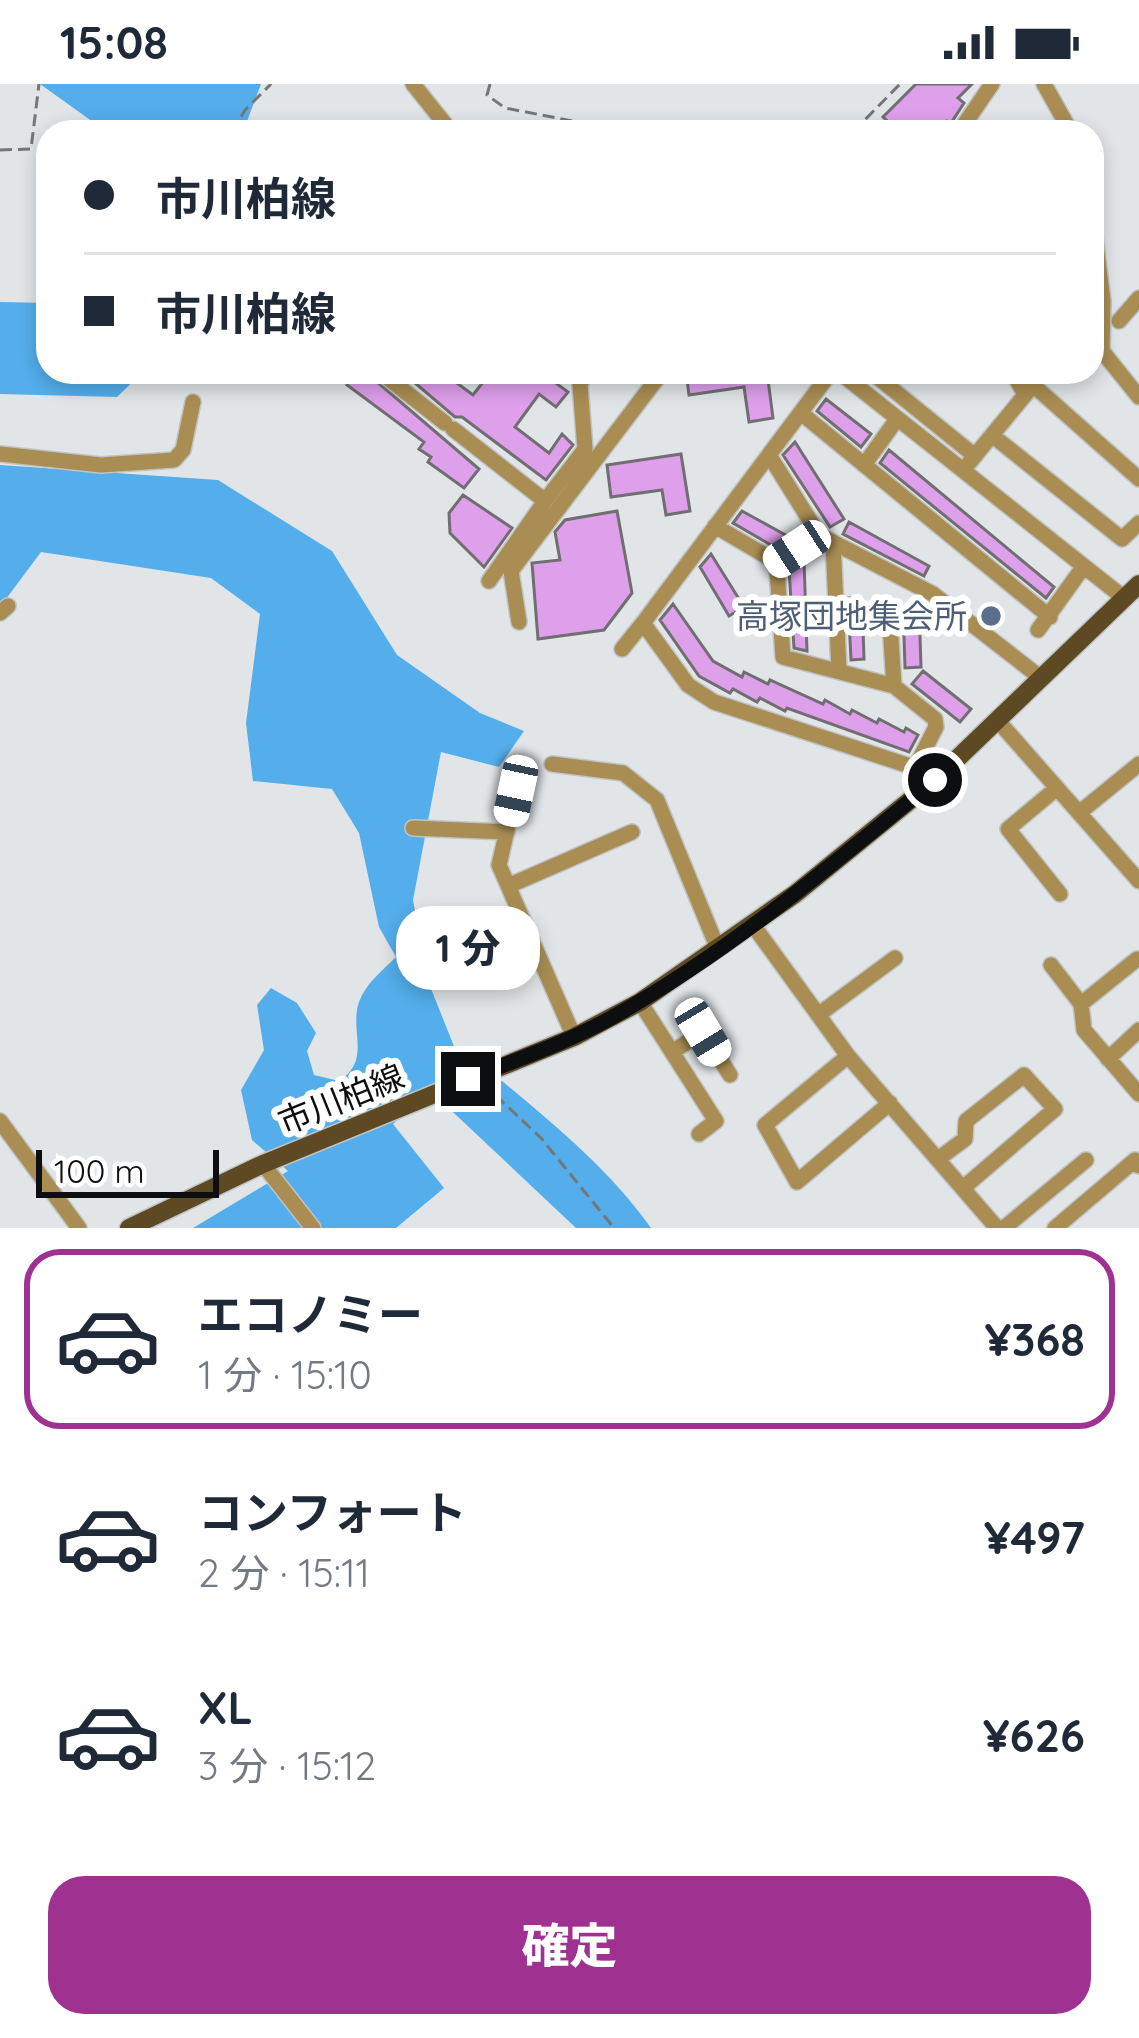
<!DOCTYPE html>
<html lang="ja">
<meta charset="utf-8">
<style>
body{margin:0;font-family:Quicksand,"Noto Sans JP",sans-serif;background:#f2f2f3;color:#1f2937;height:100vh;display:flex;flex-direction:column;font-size:45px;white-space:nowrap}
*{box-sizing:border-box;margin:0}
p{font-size:39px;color:#747a83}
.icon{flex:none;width:66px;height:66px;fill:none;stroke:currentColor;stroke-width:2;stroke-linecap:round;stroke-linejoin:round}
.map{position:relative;height:1144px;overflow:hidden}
.sheet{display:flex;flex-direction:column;background:#fff;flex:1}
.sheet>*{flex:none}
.top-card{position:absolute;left:36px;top:36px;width:1068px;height:264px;border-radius:36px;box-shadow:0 6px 18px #0003;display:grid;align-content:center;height:264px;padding:0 48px;background:#fff}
.scale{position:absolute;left:36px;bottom:30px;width:183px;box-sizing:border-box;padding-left:12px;border:6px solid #0d0e0f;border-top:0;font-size:33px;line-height:42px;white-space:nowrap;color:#0d0e0f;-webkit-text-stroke:9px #fff;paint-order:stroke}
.end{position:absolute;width:54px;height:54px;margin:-27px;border:15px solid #0d0e0f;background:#fff;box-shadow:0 0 0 6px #fff}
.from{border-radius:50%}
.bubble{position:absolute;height:84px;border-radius:36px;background:#fff;box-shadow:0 6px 18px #0003;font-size:39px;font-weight:800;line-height:84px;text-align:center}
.car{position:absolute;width:36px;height:72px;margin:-36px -18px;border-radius:15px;box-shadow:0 0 9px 3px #0007;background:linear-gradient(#fff 24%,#345 0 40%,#fff 0 76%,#345 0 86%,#fff 0)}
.top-card b{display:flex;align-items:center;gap:42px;height:114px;font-size:45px}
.top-card b+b{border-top:3px solid #e0e1e3}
.top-card i{width:30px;height:30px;background:#1f2937}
ul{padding:21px 0 0;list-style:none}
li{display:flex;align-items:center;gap:36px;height:180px;margin:0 24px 18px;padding:0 24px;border:6px solid transparent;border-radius:36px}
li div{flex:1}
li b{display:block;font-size:45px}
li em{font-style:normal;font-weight:800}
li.current{border-color:#9f3191}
li>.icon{width:108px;height:108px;stroke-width:1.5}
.action{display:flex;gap:24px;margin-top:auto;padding:24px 48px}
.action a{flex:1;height:138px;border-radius:36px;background:#9f3191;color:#fff;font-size:48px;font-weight:800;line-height:138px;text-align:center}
.status{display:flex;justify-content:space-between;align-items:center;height:84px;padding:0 60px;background:#fff;direction:ltr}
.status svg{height:33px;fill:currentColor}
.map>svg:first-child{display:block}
.forest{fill:#53aeeb}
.building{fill:#de9feb;stroke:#716e71;stroke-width:3}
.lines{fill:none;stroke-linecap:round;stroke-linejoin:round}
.minor-casing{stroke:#bfc3c4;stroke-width:18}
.major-casing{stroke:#bfc3c4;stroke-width:21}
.path{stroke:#747678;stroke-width:3;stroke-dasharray:12 6;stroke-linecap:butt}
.minor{stroke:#a98d53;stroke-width:15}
.major{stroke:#5e4a22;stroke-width:18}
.route{stroke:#0d0e0f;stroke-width:15}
.service-dot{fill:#5c6f8a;stroke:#fff;stroke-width:4.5}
.labels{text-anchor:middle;stroke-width:12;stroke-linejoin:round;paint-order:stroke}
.service-label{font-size:33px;fill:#4e5e75;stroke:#fff;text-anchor:end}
.street-label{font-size:33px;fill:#0d0e0f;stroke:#fff}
</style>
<div class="status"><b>15:08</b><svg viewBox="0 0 49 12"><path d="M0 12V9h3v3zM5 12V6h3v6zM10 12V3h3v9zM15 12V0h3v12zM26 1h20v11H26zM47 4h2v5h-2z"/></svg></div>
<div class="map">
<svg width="1139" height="1144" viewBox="0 0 1139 1144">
<rect width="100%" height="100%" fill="#e1e5e7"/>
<path class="forest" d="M40 0H261L243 48H107Z
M0 218 48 219V288H143L117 313 0 310Z
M0 381 218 396 332 467 397 571 480 629 524 647 499 683 441 668 413 816 428 897 461 980 393 1040 444 1104 396 1144H193L288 1087 252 1056 241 1006 264 966 257 921 271 904 297 919 316 949 307 967 314 991 339 997C372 976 349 947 359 918 366 899 382 887 396 873L379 843 359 749 332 705 253 697 246 639 260 530 211 494 41 468 0 523Z
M502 997C555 1041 611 1087 651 1144H576L439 1015Z"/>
<path class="building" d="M916 0H972L958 14 964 19 951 39 947 37 936 48H899L883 33Z
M356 288 369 291 479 385 464 404 428 378 431 373 419 365 424 358 347 301Z
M402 288H442L473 311 491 288H541L568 308 556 323 539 310 515 343 549 369 562 350 573 361 546 396 462 333H455Z
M686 288H767L773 334 749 338 744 303 689 311Z
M826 315 871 350 861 363 817 327Z
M795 358 844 435 830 443 783 371Z
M889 366 1054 503 1046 514 880 379Z
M681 370 690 427 666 431 662 406 611 413 607 381Z
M463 411 512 444 484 483 450 449 449 429Z
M617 427 632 509 604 546 538 555 532 479 560 476 555 448 565 436Z
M742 427 791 454 776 464 733 439Z
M849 438 929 482 924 492 843 450Z
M711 470 744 523 729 532 700 483Z
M804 476 807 567 794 564 789 485Z
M848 514H862L864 575 851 576Z
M673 520 713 577 742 593 744 588 768 600 770 596 823 620 825 616 850 630 852 626 877 639 879 635 904 648 906 644 918 651 909 668 787 624 785 627 760 614 757 618 733 605 730 609 699 592 660 536Z
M903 522H919L921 583 905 584Z
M923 587 971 625 960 638 912 600Z"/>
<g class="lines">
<defs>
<path id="minor" d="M413 0 445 40
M1044 0 1071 48
M959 48 992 0
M1092 130 1103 217 1098 223
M1103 217 1102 267 1139 313
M1119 237 1139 214
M380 288 445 339
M831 288 643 539 688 601 714 618 919 685 935 696
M839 288 1124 514
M871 288 975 372
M1012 288 1025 310
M1033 301 1139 395
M801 329 1050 533
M453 345 545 417 585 365 580 301 585 288
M993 352 1122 455 1139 439
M0 370 101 381 174 376 183 366 193 318
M769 371 819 451 933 510 1041 594
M969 379 1044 288
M864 381 897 335
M715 442 773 476 777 486 783 573 894 602 935 635 936 643 915 684
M833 458 839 586
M774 480 819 451
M489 497 545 417
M889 524 894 602
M0 529 8 522
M519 538 511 487 662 288
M1038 546 1084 482
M622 565 643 539
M998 637 1139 797
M552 680 623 689 657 716 718 865
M1057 704 1008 745 1060 810
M516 707 499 781 574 953
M1079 729 1139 680
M413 744 507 748
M508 802 632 748
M753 841 848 972 997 1144
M454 845 525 840
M1051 881 1081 920 1084 946 1139 1010
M640 918 716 1037 699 1050
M1081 920 1137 875
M818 931 895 874
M672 968 703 948 730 991
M848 972 765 1041 797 1098 890 1019
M1108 975 1139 946
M0 1037 79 1144
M938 1075 965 1055 966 1037 1024 991 1055 1025 963 1104
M263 1080 313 1144
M1004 1144 1086 1076
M1055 1144 1135 1076 1139 1082"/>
<path id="major" d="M129 1144 263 1080 574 953 640 918 795 810 935 696 1139 500"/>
</defs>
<use href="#minor" class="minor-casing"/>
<use href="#major" class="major-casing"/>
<path class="path" d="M490 0 487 11 505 24 630 48
M232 48 245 26 271 0
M853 48 900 0
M0 66 31 65 39 0
M186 288 189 304
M479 1009 492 1008 541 1054 614 1144"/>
<use href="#minor" class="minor"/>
<use href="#major" class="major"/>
</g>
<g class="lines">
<path class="route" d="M468 995C516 976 566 959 611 934 728 869 832 781 935 696"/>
</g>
<circle class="service-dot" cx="991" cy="532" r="12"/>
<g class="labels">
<g class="service-label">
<text x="967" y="544">高塚団地集会所</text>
</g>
<g class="street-label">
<text transform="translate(341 1015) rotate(-22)" y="12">市川柏線</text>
</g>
</g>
</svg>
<div class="scale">100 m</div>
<i class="end from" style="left:935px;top:696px"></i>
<i class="end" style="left:468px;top:995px"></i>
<div class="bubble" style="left:396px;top:822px;width:144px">1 分</div>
<i class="car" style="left:797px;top:465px;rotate:237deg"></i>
<i class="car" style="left:516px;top:707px;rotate:192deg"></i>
<i class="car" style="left:703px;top:948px;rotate:149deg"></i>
<div class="top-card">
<b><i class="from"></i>市川柏線</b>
<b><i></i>市川柏線</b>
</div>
</div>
<section class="sheet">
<ul>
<li class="current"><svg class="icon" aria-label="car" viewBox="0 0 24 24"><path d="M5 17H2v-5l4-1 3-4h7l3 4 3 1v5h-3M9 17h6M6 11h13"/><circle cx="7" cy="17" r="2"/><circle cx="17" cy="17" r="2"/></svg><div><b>エコノミー</b><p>1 分 · 15:10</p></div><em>¥368</em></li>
<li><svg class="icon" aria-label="car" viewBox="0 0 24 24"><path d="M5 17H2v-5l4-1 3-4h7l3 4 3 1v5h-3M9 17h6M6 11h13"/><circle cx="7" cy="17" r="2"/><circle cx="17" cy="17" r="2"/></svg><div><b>コンフォート</b><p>2 分 · 15:11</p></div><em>¥497</em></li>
<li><svg class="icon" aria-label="car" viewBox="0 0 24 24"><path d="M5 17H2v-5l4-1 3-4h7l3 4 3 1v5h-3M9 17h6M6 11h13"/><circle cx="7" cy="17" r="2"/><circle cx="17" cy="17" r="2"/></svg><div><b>XL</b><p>3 分 · 15:12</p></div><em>¥626</em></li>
</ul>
<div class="action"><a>確定</a></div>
</section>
